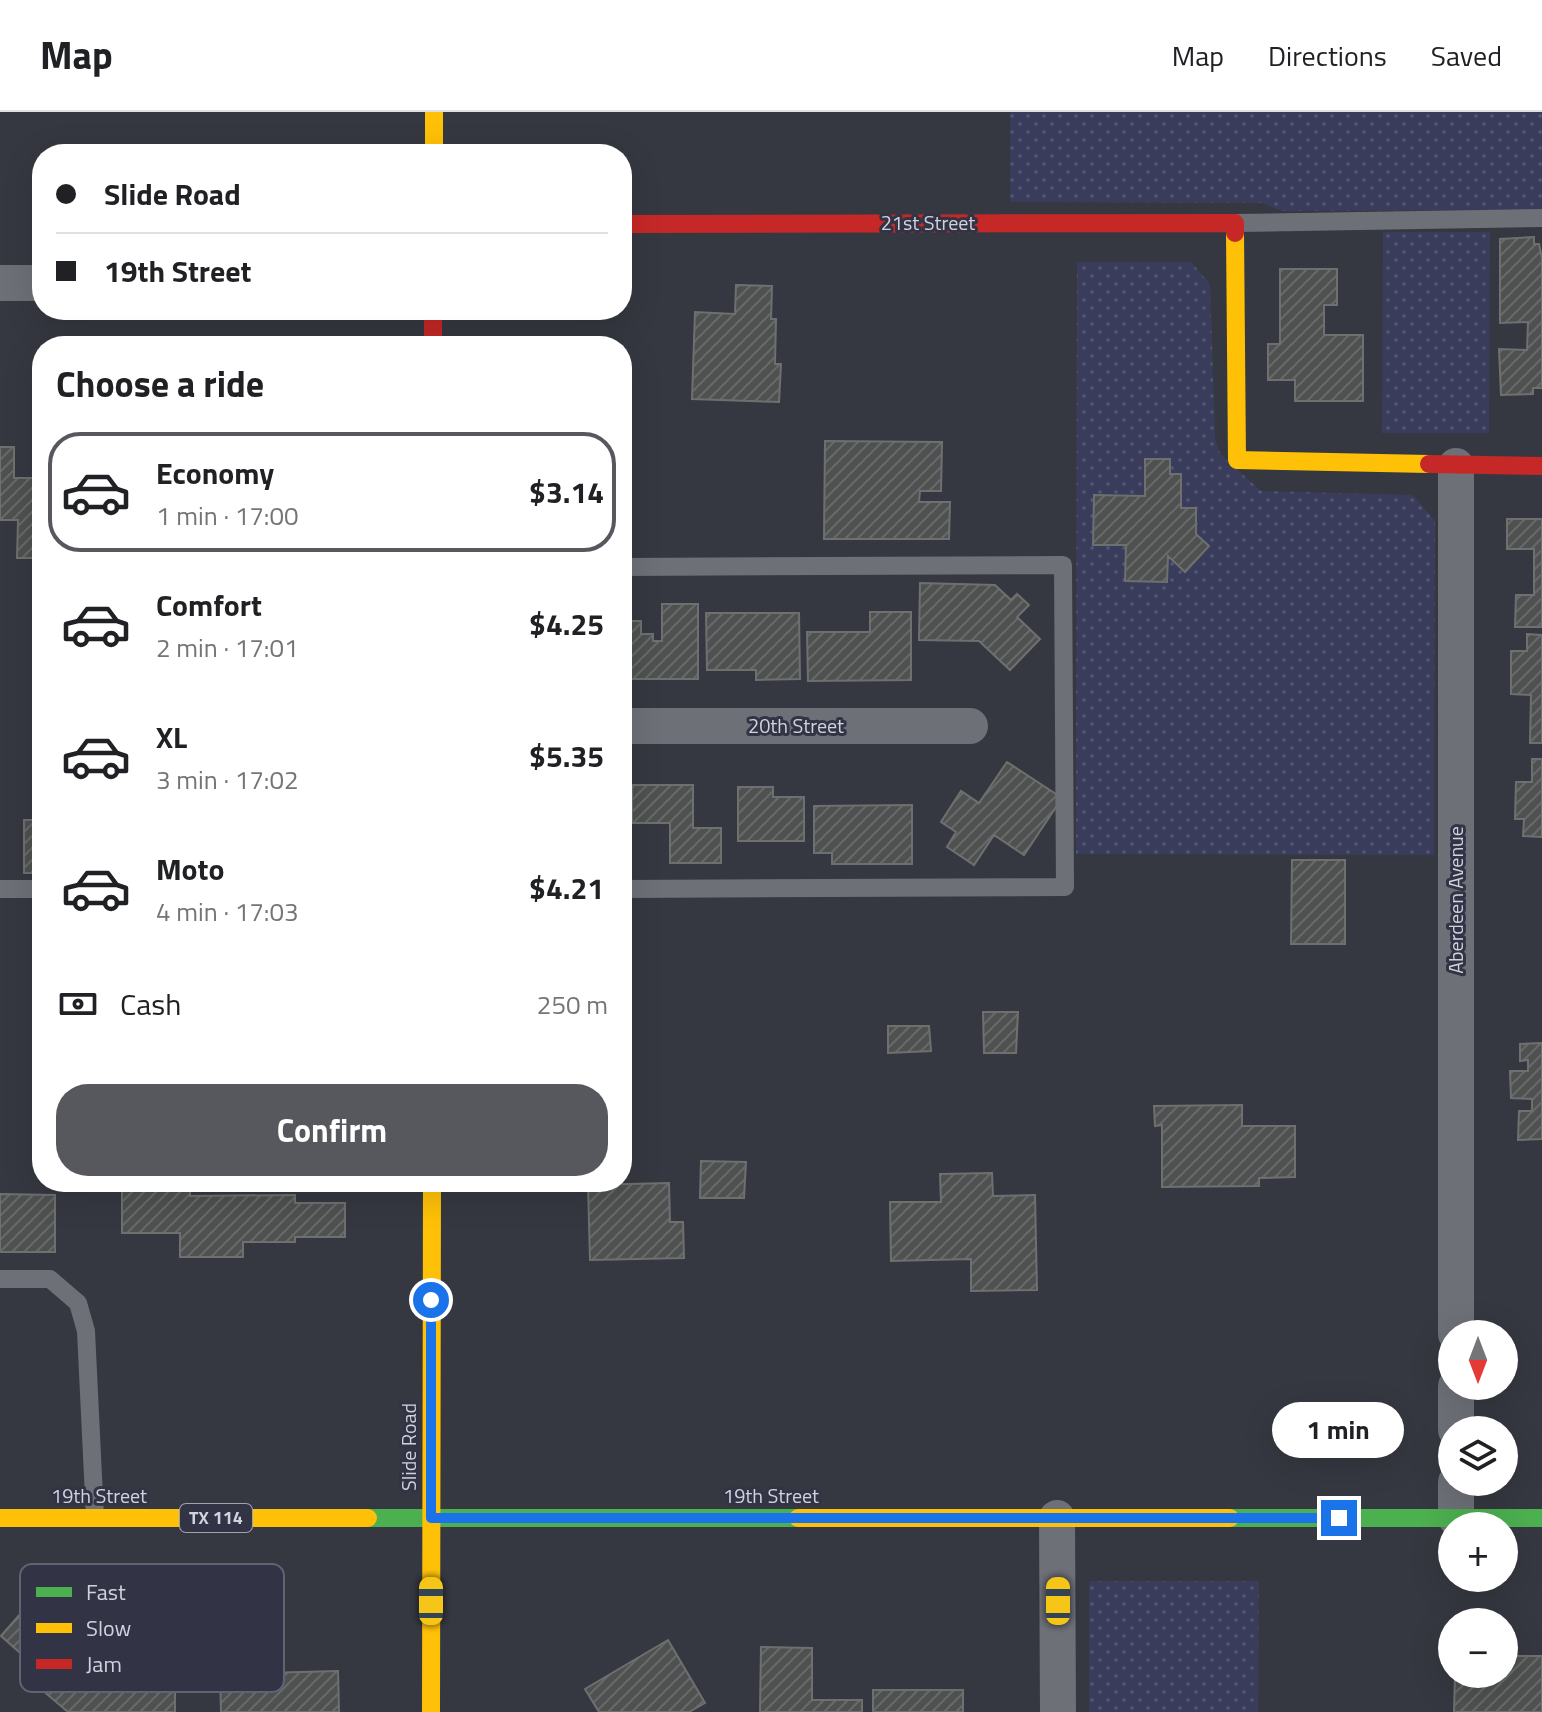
<!DOCTYPE html>
<meta charset="utf-8">
<style>
body{margin:0;font-family:"Titillium Web",sans-serif;background:#f6f6f6;color:#202124;height:100vh;display:flex;flex-direction:column;font-size:30px;white-space:nowrap}
*{box-sizing:border-box;margin:0}
p{font-size:26px;color:#757577}
.icon{flex:none;width:44px;height:44px;fill:none;stroke:currentColor;stroke-width:2;stroke-linecap:round;stroke-linejoin:round}
.map{position:relative;flex:1;overflow:hidden}
.details{position:absolute;left:32px;top:224px;width:600px;height:856px;display:flex;flex-direction:column;background:#fff;border-radius:32px;box-shadow:0 8px 32px #0002}
.details>*{flex:none}
.top-card{position:absolute;left:32px;top:32px;width:600px;height:176px;border-radius:32px;box-shadow:0 8px 32px #0002;display:grid;align-content:center;height:176px;padding:0 24px;background:#fff}
.needle{width:52px;rotate:180deg}
.buttons{position:absolute;left:1438px;top:1208px;display:grid;gap:16px}
.buttons a{display:grid;place-items:center;width:80px;height:80px;border-radius:50%;background:#fff;box-shadow:0 8px 32px #0002;font-size:40px}
.end{position:absolute;width:36px;height:36px;margin:-18px;border:10px solid #1a73e8;background:#fff;box-shadow:0 0 0 4px #fff}
.from{border-radius:50%}
.bubble{position:absolute;height:56px;border-radius:28px;background:#fff;box-shadow:0 8px 32px #0002;font-size:26px;font-weight:700;line-height:56px;text-align:center}
.car{position:absolute;width:24px;height:48px;margin:-24px -12px;border-radius:10px;box-shadow:0 0 6px 2px #0007;background:linear-gradient(#f5c518 24%,#345 0 40%,#f5c518 0 76%,#345 0 86%,#f5c518 0)}
.top-card b{display:flex;align-items:center;gap:28px;height:76px;font-size:30px}
.top-card b+b{border-top:2px solid #e0e0e0}
.top-card i{width:20px;height:20px;background:#202124}
ul{padding:0;list-style:none}
li{display:flex;align-items:center;gap:24px;height:120px;margin:0 16px 12px;padding:0 8px;border:4px solid transparent;border-radius:32px}
li div{flex:1}
li b{display:block;font-size:30px}
li em{font-style:normal;font-weight:700}
li.active{border-color:#57585e}
li>.icon{width:72px;height:72px;stroke-width:1.5}
h2{padding:0 24px;font-size:36px;line-height:96px}
.pay{display:flex;align-items:center;gap:20px;height:88px;padding:0 24px;font-size:30px}
.pay p{margin-inline-start:auto}
.primary-button{display:flex;gap:16px;margin-top:auto;padding:16px 24px}
.primary-button a{flex:1;height:92px;border-radius:32px;background:#57585e;color:#fff;font-size:32px;font-weight:700;line-height:92px;text-align:center}
header{display:flex;align-items:center;gap:48px;box-sizing:border-box;height:112px;padding:0 40px;background:#fff;border-bottom:2px solid #e0e0e0}
header strong{font-size:38px}
nav{display:flex;gap:44px;margin-inline-start:auto;font-size:28px}
.map>svg:first-child{display:block}
.grass{fill:url(#grass-dots)}
.building{fill:url(#building-hatch);stroke:#6e7070;stroke-width:2}
.lines{fill:none;stroke-linecap:round;stroke-linejoin:round}
.lane{stroke:#6e7078;stroke-width:18}
.street{stroke:#6e7078;stroke-width:36}
.fast{stroke:#4caf50;stroke-width:18}
.slow{stroke:#ffc107;stroke-width:18}
.jam{stroke:#c62828;stroke-width:18}
.route{stroke:#1a73e8;stroke-width:10}
.labels{text-anchor:middle;stroke-width:6;stroke-linejoin:round;paint-order:stroke}
.shield{fill:#323445;stroke:#a1a3af;stroke-width:2}
.shield-label{font-size:18px;font-weight:bold;fill:#d0d2dd}
.street-label{font-size:20px;fill:#d0d2dd;stroke:#323445}
.key{fill:#323445;stroke:#616373;stroke-width:2}
.key-label{font-size:22px;fill:#d0d2dd}
</style>
<header>
<strong>Map</strong>
<nav><a>Map</a><a>Directions</a><a>Saved</a></nav>
</header>
<div class="map">
<svg width="1542" height="1600" viewBox="0 0 1542 1600">
<defs>
<pattern id="grass-dots" width="8" height="8" patternUnits="userSpaceOnUse" patternTransform="scale(2)"><rect width="8" height="8" fill="#393c5b"/><path d="M2 2h.1M6 6h.1" fill="none" stroke="#555772" stroke-width="1.8" stroke-linecap="round"/></pattern>
<pattern id="building-hatch" width="6" height="6" patternUnits="userSpaceOnUse" patternTransform="scale(2)"><rect width="6" height="6" fill="#4f5151"/><path d="M-1 1l2-2M0 6l6-6M5 7l2-2" fill="none" stroke="#67696a"/></pattern>
</defs>
<rect width="100%" height="100%" fill="#363841"/>
<path class="grass" d="M1010 0H1542V98L1283 99 1262 91 1010 90Z
M1383 120H1490L1489 321H1382Z
M1077 150H1191L1210 172 1215 327 1220 342 1261 379 1413 383 1435 409 1434 743 1076 742Z
M1089 1469H1259L1258 1600H1089Z"/>
<path class="building" d="M1534 125V132H1539L1542 146V276H1533V282L1501 283 1499 237 1527 238 1528 210 1500 211V127Z
M1280 157H1337V193H1324V223H1363V289H1295V268H1268V232H1280Z
M736 173 772 174 771 207H776L775 252H781L779 290 692 287 695 200 735 202Z
M825 329 942 330 941 379H920L919 390H950L949 427H824Z
M0 335H14V366H42V446H17L18 408H0Z
M1145 347H1170V362H1181V396H1196V422L1209 434 1185 460 1168 444 1167 470 1125 469 1126 433H1093L1094 383 1145 384Z
M1507 407H1542V515H1515L1516 483H1534V437H1507Z
M920 471 995 473 1011 488 1017 482 1029 493 1017 505 1040 527 1010 558 979 529 919 528Z
M662 492H698V567H622V509H641V522H653V529H662Z
M870 500H911V568L808 569 807 520H870Z
M706 501H799L800 567 756 568V558H707Z
M1527 522 1542 523V631H1530L1531 583 1511 582V539H1527Z
M1532 647H1542V725L1523 724 1524 707H1515L1516 670H1532Z
M1007 650 1062 686 1024 743 994 723 974 753 947 735 956 720 941 710 961 679 979 691Z
M632 673H693V716H721V751H670V711H632Z
M738 675H773V685H804V729H738Z
M912 693V752H832V741H814V694Z
M24 708H42V761H24Z
M1292 748H1345V832H1291Z
M983 900H1018L1016 941H984Z
M888 914H929L931 939 888 941Z
M1542 931V1027L1518 1028 1519 999H1532V987L1511 986 1510 959H1528V948L1520 949V932Z
M1242 993V1014H1295V1065L1259 1066V1074L1162 1075V1013L1155 1014 1154 994Z
M701 1049 746 1050 744 1086H700Z
M992 1061 993 1084 1035 1083 1037 1178 971 1179V1147L891 1149 890 1090H941L940 1062Z
M669 1071 670 1110H683L684 1146 590 1148 588 1073Z
M190 1075V1084L295 1083V1091H345V1125H295V1130H243V1145H180V1121H122V1076Z
M0 1082 55 1083V1140H0Z
M29 1492 95 1549H175V1600H68L35 1572 44 1562 1 1524Z
M668 1528 705 1591 689 1600H599L585 1577Z
M761 1535 812 1536V1588H862V1600H760Z
M1504 1544H1542V1600H1454L1455 1562H1504Z
M338 1559 339 1600H221L220 1562Z
M873 1578H963V1600H873Z"/>
<g class="lines">
<path class="lane" d="M1235 111 1542 106
M622 455 1063 453 1065 775 622 777
M0 777H42
M0 1167H50L78 1191 86 1219 95 1406"/>
<path class="street" d="M0 171H42
M1456 354V1222
M622 614H970
M1456 1274V1318
M1456 1370V1406
M1057 1406 1058 1600"/>
<path class="fast" d="M368 1406H798
M1230 1406H1542"/>
<path class="slow" d="M434 0V42
M1235 121 1237 348 1429 352
M0 1406H368
M798 1406H1230
M431 1600 432 1070"/>
<path class="jam" d="M622 112 1235 111V121
M433 198V234
M1429 352 1542 354"/>
</g>
<g class="lines">
<path class="route" d="M431 1188V1406H1339"/>
</g>
<g class="labels">
<rect class="shield" x="180" y="1392" width="72" height="28" rx="6"/>
<g class="shield-label">
<text x="216" y="1412">TX 114</text>
</g>
<g class="street-label">
<text x="928" y="118">21st Street</text>
<text x="796" y="621">20th Street</text>
<text transform="translate(1456 788) rotate(-90)" y="7">Aberdeen Avenue</text>
<text transform="translate(409 1335) rotate(-90)" y="7">Slide Road</text>
<text x="99" y="1391">19th Street</text>
<text x="771" y="1391">19th Street</text>
</g>
</g>
<rect x="20" y="1452" width="264" height="128" rx="12" class="key"/>
<rect x="36" y="1475" width="36" height="10" fill="#4caf50"/>
<rect x="36" y="1511" width="36" height="10" fill="#ffc107"/>
<rect x="36" y="1547" width="36" height="10" fill="#c62828"/>
<g class="key-label">
<text x="86" y="1488">Fast</text>
<text x="86" y="1524">Slow</text>
<text x="86" y="1560">Jam</text>
</g>
</svg>
<div class="buttons">
<a><svg class="needle" viewBox="-14 -14 28 28"><path d="M0-13l5 13h-10z" fill="#e53935"/><path d="M0 13l5-13h-10z" fill="#757577"/></svg></a>
<a><svg class="icon" aria-label="layers" viewBox="0 0 24 24"><path d="M12 4l9 5-9 5-9-5zM3 14l9 5 9-5"/></svg></a>
<a>+</a>
<a>−</a>
</div>
<i class="end from" style="left:431px;top:1188px"></i>
<i class="end" style="left:1339px;top:1406px"></i>
<div class="bubble" style="left:1272px;top:1290px;width:132px">1 min</div>
<i class="car" style="left:431px;top:1489px;rotate:0deg"></i>
<i class="car" style="left:1058px;top:1489px;rotate:0deg"></i>
<div class="top-card">
<b><i class="from"></i>Slide Road</b>
<b><i></i>19th Street</b>
</div>
<section class="details">
<h2>Choose a ride</h2>
<ul>
<li class="active"><svg class="icon" aria-label="car" viewBox="0 0 24 24"><path d="M5 17H2v-5l4-1 3-4h7l3 4 3 1v5h-3M9 17h6M6 11h13"/><circle cx="7" cy="17" r="2"/><circle cx="17" cy="17" r="2"/></svg><div><b>Economy</b><p>1 min · 17:00</p></div><em>$3.14</em></li>
<li><svg class="icon" aria-label="car" viewBox="0 0 24 24"><path d="M5 17H2v-5l4-1 3-4h7l3 4 3 1v5h-3M9 17h6M6 11h13"/><circle cx="7" cy="17" r="2"/><circle cx="17" cy="17" r="2"/></svg><div><b>Comfort</b><p>2 min · 17:01</p></div><em>$4.25</em></li>
<li><svg class="icon" aria-label="car" viewBox="0 0 24 24"><path d="M5 17H2v-5l4-1 3-4h7l3 4 3 1v5h-3M9 17h6M6 11h13"/><circle cx="7" cy="17" r="2"/><circle cx="17" cy="17" r="2"/></svg><div><b>XL</b><p>3 min · 17:02</p></div><em>$5.35</em></li>
<li><svg class="icon" aria-label="car" viewBox="0 0 24 24"><path d="M5 17H2v-5l4-1 3-4h7l3 4 3 1v5h-3M9 17h6M6 11h13"/><circle cx="7" cy="17" r="2"/><circle cx="17" cy="17" r="2"/></svg><div><b>Moto</b><p>4 min · 17:03</p></div><em>$4.21</em></li>
</ul>
<div class="pay"><svg class="icon" aria-label="cash" viewBox="0 0 24 24"><path d="M3 7h18v10H3z"/><circle cx="12" cy="12" r="2"/></svg>Cash<p>250 m</p></div>
<div class="primary-button"><a>Confirm</a></div>
</section>
</div>
